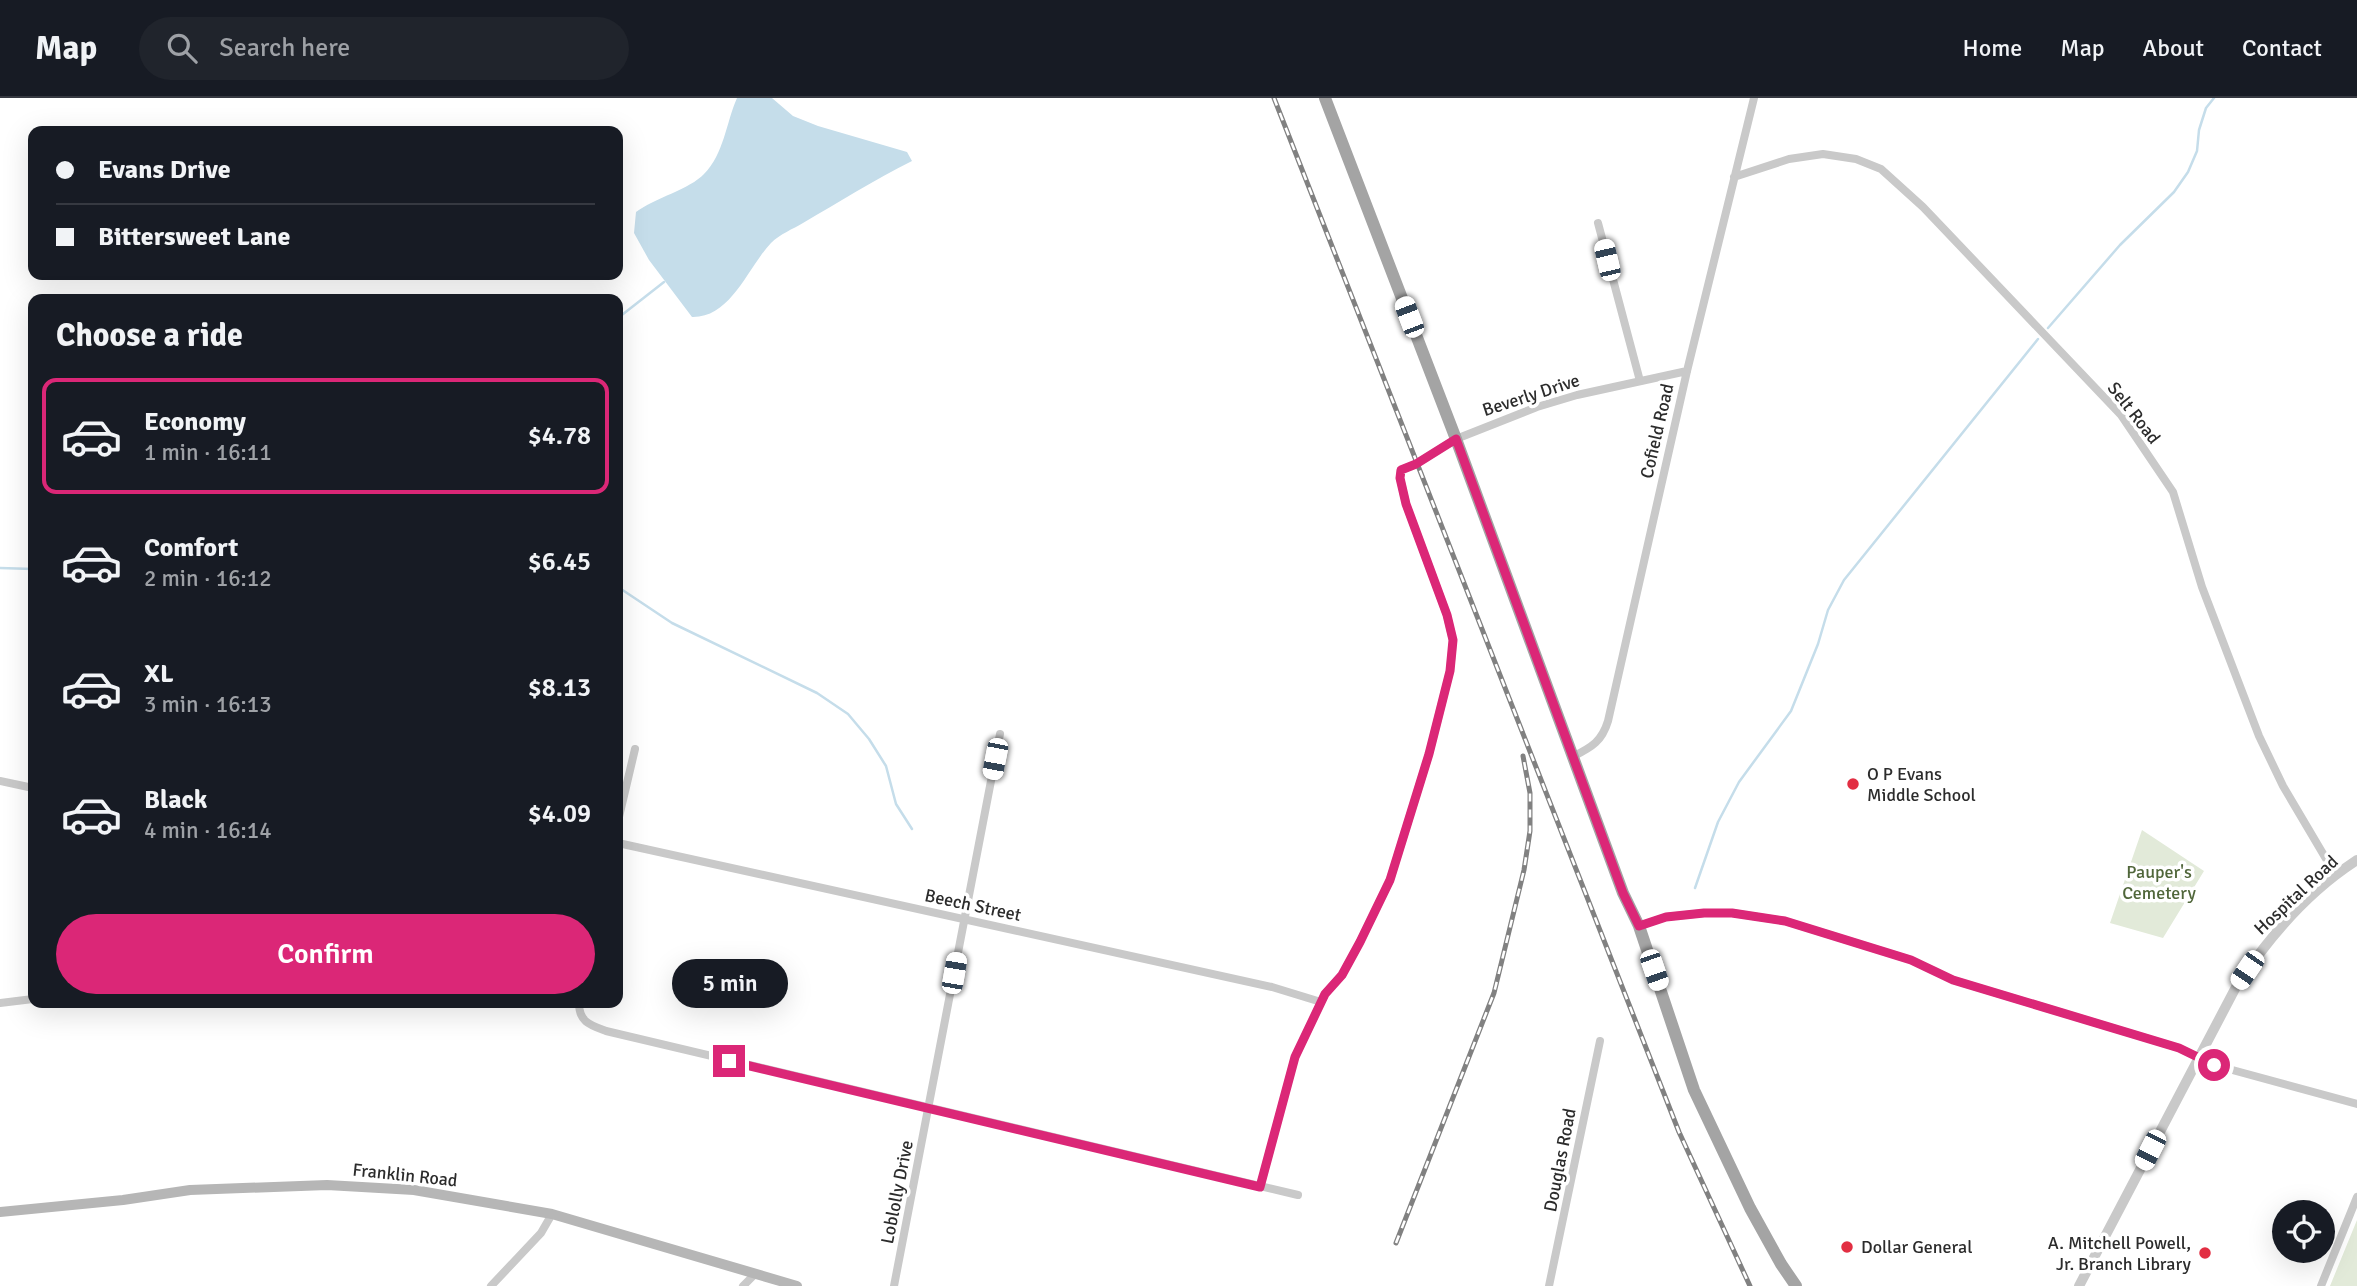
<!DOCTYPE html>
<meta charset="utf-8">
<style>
body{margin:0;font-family:Signika,sans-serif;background:#20242c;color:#f1f3f6;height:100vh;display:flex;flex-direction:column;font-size:26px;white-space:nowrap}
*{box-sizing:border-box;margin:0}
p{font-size:23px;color:#9ea1a6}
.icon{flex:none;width:38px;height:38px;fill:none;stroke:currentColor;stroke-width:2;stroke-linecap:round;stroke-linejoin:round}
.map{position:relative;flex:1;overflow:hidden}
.side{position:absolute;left:28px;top:196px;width:595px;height:714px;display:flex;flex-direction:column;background:#171b24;border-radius:14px;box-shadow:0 7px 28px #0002}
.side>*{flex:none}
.top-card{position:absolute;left:28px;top:28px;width:595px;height:154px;border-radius:14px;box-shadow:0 7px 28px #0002;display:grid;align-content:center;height:154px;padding:0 28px;background:#171b24}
.tools{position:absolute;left:2272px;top:1102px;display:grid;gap:14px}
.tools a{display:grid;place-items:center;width:63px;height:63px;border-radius:50%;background:#171b24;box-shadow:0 7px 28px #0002;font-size:35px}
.end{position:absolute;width:32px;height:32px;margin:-16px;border:9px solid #db2777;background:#fff;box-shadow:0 0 0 4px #fff}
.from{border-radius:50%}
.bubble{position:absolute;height:49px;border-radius:24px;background:#171b24;box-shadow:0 7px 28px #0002;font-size:23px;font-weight:600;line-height:49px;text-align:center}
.car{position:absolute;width:21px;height:42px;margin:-21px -10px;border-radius:9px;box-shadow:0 0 5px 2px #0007;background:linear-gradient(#fff 24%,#345 0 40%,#fff 0 76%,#345 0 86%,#fff 0)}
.top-card b{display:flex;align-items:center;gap:24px;height:66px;font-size:26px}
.top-card b+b{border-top:2px solid #363941}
.top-card i{width:18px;height:18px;background:#f1f3f6}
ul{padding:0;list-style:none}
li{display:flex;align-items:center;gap:21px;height:116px;margin:0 14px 10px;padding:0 14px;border:4px solid transparent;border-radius:14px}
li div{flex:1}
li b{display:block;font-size:26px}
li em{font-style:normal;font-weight:600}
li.current{border-color:#db2777}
li>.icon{width:63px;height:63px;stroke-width:1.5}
h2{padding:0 28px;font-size:32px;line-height:84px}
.button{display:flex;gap:14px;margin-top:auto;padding:14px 28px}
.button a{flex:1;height:80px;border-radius:42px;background:#db2777;color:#fff;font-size:28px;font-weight:600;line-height:80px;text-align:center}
header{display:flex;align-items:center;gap:42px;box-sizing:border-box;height:98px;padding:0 35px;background:#171b24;border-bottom:2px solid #363941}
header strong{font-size:33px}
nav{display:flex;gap:38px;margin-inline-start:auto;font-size:24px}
.search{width:490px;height:63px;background:#20242c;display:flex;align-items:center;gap:18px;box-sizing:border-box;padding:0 24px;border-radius:38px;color:#9ea1a6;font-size:26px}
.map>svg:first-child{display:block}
.green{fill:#e2ead9}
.water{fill:#c5ddea}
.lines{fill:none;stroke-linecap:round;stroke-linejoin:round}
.stream{stroke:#c5ddea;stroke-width:2.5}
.minor{stroke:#c9c9c9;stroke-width:8}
.tertiary{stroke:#c9c9c9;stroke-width:10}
.secondary{stroke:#b6b6b6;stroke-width:10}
.primary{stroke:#a4a4a4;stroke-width:12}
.rail-casing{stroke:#818181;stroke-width:5}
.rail{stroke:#fff;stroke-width:2.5;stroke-dasharray:8;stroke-linecap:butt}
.route{stroke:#db2777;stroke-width:9}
.poi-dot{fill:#e22e42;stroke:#fff;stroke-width:2.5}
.labels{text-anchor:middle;stroke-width:7;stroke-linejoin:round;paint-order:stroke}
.street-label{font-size:18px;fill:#2c2c2c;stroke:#fff}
.poi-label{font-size:18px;fill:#2c2c2c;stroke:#fff;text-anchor:start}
.park-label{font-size:18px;fill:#50663a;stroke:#fff}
</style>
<header>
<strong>Map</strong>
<div class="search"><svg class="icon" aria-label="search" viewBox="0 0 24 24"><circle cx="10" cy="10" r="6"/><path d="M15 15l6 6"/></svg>Search here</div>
<nav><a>Home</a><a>Map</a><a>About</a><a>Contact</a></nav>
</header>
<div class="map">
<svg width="2357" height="1188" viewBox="0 0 2357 1188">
<rect width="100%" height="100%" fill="#fff"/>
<path class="green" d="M2142 732 2204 773 2163 840 2110 825Z
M2357 1122V1188H2330Z"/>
<path class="water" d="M737 0H772L793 18 818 28 907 54 912 63C874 82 839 104 803 125 793 131 780 136 771 145 748 169 731 220 692 219L649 162 634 135 636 114C655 100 690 91 704 76 724 56 726 25 737 0Z"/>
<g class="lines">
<path class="stream" d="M618 220 664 184
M2048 230 2120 147 2174 94 2188 74 2197 53 2199 32 2206 10 2214 0
M0 470 33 471
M618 489 672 525 817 595 848 616 869 641 886 668 896 706 912 731
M1695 790 1718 724 1739 684 1791 613 1818 546 1828 512 1844 482 2038 241"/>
<path class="minor" d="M1734 79 1789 61 1823 56 1856 61 1881 71 1923 109 2121 317 2173 394 2202 489 2259 638 2283 688 2335 776
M1598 125 1640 283
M1574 658C1592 649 1602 643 1608 623L1687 273 1754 0
M0 683 33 690
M618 723 635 651
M618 745 1272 889 1321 904
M1639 828 1666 819 1704 815H1732L1785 823 1911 862 1953 882 2179 950 2214 967 2357 1006
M0 905 33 901
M579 905C579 924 590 927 606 933L1298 1097
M1260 1089 1295 959 1325 896 1342 877 1360 844 1390 782 1429 656 1450 573 1453 543 1447 517 1406 406 1400 380 1401 372 1416 366 1456 341 1537 309 1577 297 1687 273
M491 1188 541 1135 552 1116
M743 1188 755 1176
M894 1188 1000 636
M1549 1188 1600 943
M2321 1188 2357 1099"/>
<path class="tertiary" d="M2079 1188 2236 889C2268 840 2307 794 2357 762"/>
<path class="secondary" d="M0 1114 123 1102 190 1092 327 1087 414 1092 552 1116 797 1188"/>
<path class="primary" d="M1325 0 1456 341 1623 795 1639 828 1694 992 1750 1110 1781 1166 1796 1188"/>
<defs>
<path id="rail" d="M1274 0 1679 1034 1750 1188
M1396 1145 1494 895 1524 772 1530 733V695L1523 658"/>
</defs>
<use href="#rail" class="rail-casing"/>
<use href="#rail" class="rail"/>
</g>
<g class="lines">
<path class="route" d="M729 963 1260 1089 1295 959 1325 896 1342 877 1360 844 1390 782 1429 656 1450 573 1453 542 1447 517 1406 406 1400 380 1401 372 1416 366 1456 341 1623 795 1639 828 1666 819 1704 815H1732L1785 823 1911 862 1953 882 2179 950 2214 967"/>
</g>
<g class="poi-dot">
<circle cx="1853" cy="686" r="7"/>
<circle cx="1847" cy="1149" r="7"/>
<circle cx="2205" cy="1155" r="7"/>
</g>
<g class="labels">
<g class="street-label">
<text transform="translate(1531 297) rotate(-18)" y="6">Beverly Drive</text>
<text transform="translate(2134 315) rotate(52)" y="6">Selt Road</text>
<text transform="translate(1657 333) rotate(-77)" y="6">Cofield Road</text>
<text transform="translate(2296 797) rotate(-43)" y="6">Hospital Road</text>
<text transform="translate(973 807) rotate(12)" y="6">Beech Street</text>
<text transform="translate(1560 1062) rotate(-79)" y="6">Douglas Road</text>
<text transform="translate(405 1077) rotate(6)" y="6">Franklin Road</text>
<text transform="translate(897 1094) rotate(-79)" y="6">Loblolly Drive</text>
</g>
<g class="poi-label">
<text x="1867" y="682">O P Evans<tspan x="1867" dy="21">Middle School</tspan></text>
<text x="2191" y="1151" text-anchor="end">A. Mitchell Powell,<tspan x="2191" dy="21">Jr. Branch Library</tspan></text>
<text x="1861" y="1155">Dollar General</text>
</g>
<g class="park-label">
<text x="2159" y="780">Pauper's<tspan x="2159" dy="21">Cemetery</tspan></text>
</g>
</g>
</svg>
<div class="tools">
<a><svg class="icon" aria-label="locate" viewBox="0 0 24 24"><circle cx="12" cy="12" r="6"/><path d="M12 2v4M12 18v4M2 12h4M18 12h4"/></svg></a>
</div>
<i class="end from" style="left:2214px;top:967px"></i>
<i class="end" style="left:729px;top:963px"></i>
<div class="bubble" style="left:672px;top:861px;width:116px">5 min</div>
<i class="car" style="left:1607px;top:162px;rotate:347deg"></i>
<i class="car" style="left:1409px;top:219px;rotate:339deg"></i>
<i class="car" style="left:995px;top:661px;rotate:191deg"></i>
<i class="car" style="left:1654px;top:872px;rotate:161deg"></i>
<i class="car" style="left:2247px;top:872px;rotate:214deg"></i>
<i class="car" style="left:954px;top:875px;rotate:10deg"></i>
<i class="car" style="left:2150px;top:1052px;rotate:207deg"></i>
<div class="top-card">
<b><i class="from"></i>Evans Drive</b>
<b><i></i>Bittersweet Lane</b>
</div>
<section class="side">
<h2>Choose a ride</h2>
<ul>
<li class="current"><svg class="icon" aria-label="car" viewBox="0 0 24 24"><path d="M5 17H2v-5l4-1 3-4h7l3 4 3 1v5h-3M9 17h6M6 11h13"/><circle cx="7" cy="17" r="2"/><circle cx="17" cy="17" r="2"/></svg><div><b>Economy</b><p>1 min · 16:11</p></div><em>$4.78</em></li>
<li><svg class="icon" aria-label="car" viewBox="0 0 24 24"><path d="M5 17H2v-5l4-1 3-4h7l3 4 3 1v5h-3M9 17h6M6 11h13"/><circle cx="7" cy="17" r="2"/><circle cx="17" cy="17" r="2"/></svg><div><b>Comfort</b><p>2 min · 16:12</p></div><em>$6.45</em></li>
<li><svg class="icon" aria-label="car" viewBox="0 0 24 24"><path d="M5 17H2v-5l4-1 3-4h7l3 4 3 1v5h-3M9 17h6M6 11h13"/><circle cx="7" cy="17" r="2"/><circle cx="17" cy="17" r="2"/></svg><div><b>XL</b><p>3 min · 16:13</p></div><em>$8.13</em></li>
<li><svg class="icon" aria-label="car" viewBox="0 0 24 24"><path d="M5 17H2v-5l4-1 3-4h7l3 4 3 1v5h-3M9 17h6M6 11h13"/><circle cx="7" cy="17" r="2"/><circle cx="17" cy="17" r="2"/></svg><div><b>Black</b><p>4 min · 16:14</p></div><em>$4.09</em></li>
</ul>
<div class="button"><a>Confirm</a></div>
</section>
</div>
